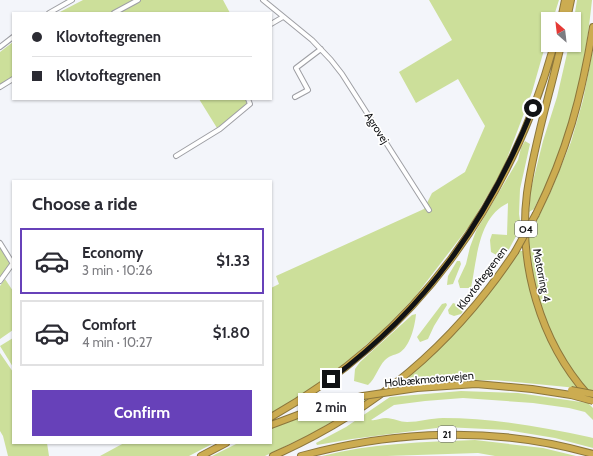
<!DOCTYPE html>
<meta charset="utf-8">
<style>
body{margin:0;font-family:Cabin,sans-serif;background:#f7f7f7;color:#2b2b33;height:100vh;display:flex;flex-direction:column;font-size:15px;white-space:nowrap}
*{box-sizing:border-box;margin:0}
p{font-size:13px;color:#7c7c81}
.icon{flex:none;width:22px;height:22px;fill:none;stroke:currentColor;stroke-width:2;stroke-linecap:round;stroke-linejoin:round}
.map{position:relative;flex:1;overflow:hidden}
.sheet{position:absolute;left:12px;top:180px;width:260px;height:264px;display:flex;flex-direction:column;background:#fff;border-radius:0px;box-shadow:0 1px 3px #0004}
.sheet>*{flex:none}
.banner{position:absolute;left:12px;top:12px;width:260px;height:88px;border-radius:0px;box-shadow:0 1px 3px #0004;display:grid;align-content:center;height:88px;padding:0 20px;background:#fff}
.needle{width:26px;rotate:332deg}
.controls{position:absolute;left:541px;top:12px;display:grid;gap:8px}
.controls a{display:grid;place-items:center;width:40px;height:40px;border-radius:0px;background:#fff;box-shadow:0 1px 3px #0004;font-size:20px}
.end{position:absolute;width:18px;height:18px;margin:-9px;border:5px solid #111214;background:#fff;box-shadow:0 0 0 2px #fff}
.from{border-radius:50%}
.bubble{position:absolute;height:28px;border-radius:0px;background:#fff;box-shadow:0 1px 3px #0004;font-size:13px;font-weight:800;line-height:28px;text-align:center}
.banner b{display:flex;align-items:center;gap:14px;height:38px;font-size:15px}
.banner b+b{border-top:1px solid #e1e1e2}
.banner i{width:10px;height:10px;background:#2b2b33}
ul{padding:0;list-style:none}
li{display:flex;align-items:center;gap:12px;height:66px;margin:0 8px 6px;padding:0 12px;border:2px solid #e1e1e2;border-radius:0px}
li div{flex:1}
li b{display:block;font-size:15px}
li em{font-style:normal;font-weight:800}
li.selected{border-color:#6741b9}
li>.icon{width:36px;height:36px;stroke-width:1.5}
h2{padding:0 20px;font-size:18px;line-height:48px}
.action{display:flex;gap:8px;margin-top:auto;padding:8px 20px}
.action a{flex:1;height:46px;border-radius:0px;background:#6741b9;color:#fff;font-size:16px;font-weight:800;line-height:46px;text-align:center}
.map>svg:first-child{display:block}
.green{fill:#ccdf9a}
.lines{fill:none;stroke-linecap:round;stroke-linejoin:round}
.minor-casing{stroke:#9e9fa4;stroke-width:6}
.highway-casing{stroke:#8b763c;stroke-width:8}
.minor{stroke:#fff;stroke-width:4}
.highway{stroke:#ccac51;stroke-width:6}
.highway-bridge-casing{stroke:#8b763c;stroke-width:8;stroke-linecap:butt}
.highway-bridge{stroke:#ccac51;stroke-width:6}
.route{stroke:#111214;stroke-width:5}
.labels{text-anchor:middle;stroke-width:3.5;stroke-linejoin:round;paint-order:stroke}
.shield{fill:#fff;stroke:#58595a;stroke-width:1}
.shield-label{font-size:10px;font-weight:bold;fill:#111214}
.street-label{font-size:11px;fill:#111214;stroke:#fff}
</style>
<div class="map">
<svg width="593" height="456" viewBox="0 0 593 456">
<rect width="100%" height="100%" fill="#f3f5fa"/>
<path class="green" d="M83 0H134L110 13H58Z
M141 0H223L230 13H117Z
M429 0H559L553 19H548V36L532 92 503 169 470 225 414 298 384 329 344 364 298 399 271 413V288L279 284 276 276 424 209 432 193 465 172 485 126 458 79 416 103 399 72 452 40Z
M577 0H592C586 57 576 115 554 169 549 183 540 196 534 209L529 212 531 189 543 141 557 97 569 45H574V19Z
M13 42V77L0 85V52Z
M593 49V391L586 390 577 379 555 342 543 313 534 281 528 239 551 191 571 142 583 100Z
M199 99H245L248 104 217 128Z
M525 141 530 144 520 189 519 214 521 227 508 251 502 258 491 252 490 240 492 234 507 235 508 203C478 217 477 259 471 288H460L458 281 466 264 470 247 476 231 518 160 521 148Z
M0 247 10 264 0 278Z
M520 251H524C528 289 539 324 557 357 563 368 571 378 577 388L494 380 461 381 403 385 402 383C448 344 486 300 520 251Z
M457 261H460L461 264 453 284 447 285 448 276Z
M5 279 13 291V330L0 339V286Z
M446 303 447 305 434 326 428 339 420 342 417 337 442 304Z
M453 303 459 305 464 310 461 314 454 316 449 314 448 310Z
M416 314C415 326 410 347 399 353 394 355 389 356 385 360 378 367 376 378 368 385L354 381 355 369 360 362 412 315Z
M13 338V367L0 346Z
M0 353 13 372V443H47L49 456H8L3 436 0 431Z
M461 391 518 393 588 403 593 408V420L585 412 569 408 533 403 463 398 425 401 394 405 371 420C376 421 381 418 386 418 393 418 400 422 407 422 419 422 431 418 443 418 492 418 541 427 589 437L593 438V448L555 438 507 430 444 427 352 439 317 445 316 443 346 427 390 397Z
M368 399H369L315 432 265 456H212L238 443H271V428L316 411Z
M475 440 543 448 576 456H495L478 453 387 456H322C372 443 424 442 475 440Z
M124 443H214L189 456H100Z"/>
<g class="lines">
<defs>
<path id="minor" d="M263 0 312 40 331 60 342 74 429 210
M49 13 72 0
M114 13 138 0
M271 24 283 17
M0 47 13 37
M0 87 13 79
M295 97 308 90 296 68 321 49
M176 156 220 129 250 104 248 99
M0 243 13 264
M0 281 13 263"/>
<path id="highway" d="M561 19 565 0
M567 19 571 0
M561 45C550 94 534 143 527 193 518 264 540 341 588 395
M536 214C567 152 582 95 593 27
M417 388 476 384 532 389 571 395
M271 417C416 335 510 204 554 45
M271 425 319 407 363 396
M201 456 226 443
M273 456C375 411 453 345 515 252
M301 456C396 430 497 426 593 454"/>
</defs>
<use href="#minor" class="minor-casing"/>
<use href="#highway" class="highway-casing"/>
<use href="#minor" class="minor"/>
<use href="#highway" class="highway"/>
<defs>
<path id="highway-bridge" d="M515 252 536 214
M571 390 593 394
M571 395 593 401
M363 396 417 388"/>
</defs>
<use href="#highway-bridge" class="highway-bridge-casing"/>
<use href="#highway-bridge" class="highway-bridge"/>
</g>
<g class="lines">
<path class="route" d="M331 379C427 308 489 218 533 108"/>
</g>
<g class="labels">
<g class="shield">
<rect x="515" y="221" width="22" height="16" rx="3"/>
<rect x="438" y="426" width="18" height="16" rx="3"/>
</g>
<g class="shield-label">
<text x="526" y="233">O4</text>
<text x="447" y="438">21</text>
</g>
<g class="street-label">
<text transform="translate(377 128) rotate(57)" y="4">Agrovej</text>
<text transform="translate(542 275) rotate(79)" y="4">Motorring 4</text>
<text transform="translate(482 278) rotate(-53)" y="4">Klovtoftegrenen</text>
<text transform="translate(429 379) rotate(-5)" y="4">Holbækmotorvejen</text>
</g>
</g>
</svg>
<div class="controls">
<a><svg class="needle" viewBox="-14 -14 28 28"><path d="M0-13l5 13h-10z" fill="#e53935"/><path d="M0 13l5-13h-10z" fill="#7c7c81"/></svg></a>
</div>
<i class="end from" style="left:533px;top:108px"></i>
<i class="end" style="left:331px;top:379px"></i>
<div class="bubble" style="left:298px;top:393px;width:66px">2 min</div>
<div class="banner">
<b><i class="from"></i>Klovtoftegrenen</b>
<b><i></i>Klovtoftegrenen</b>
</div>
<section class="sheet">
<h2>Choose a ride</h2>
<ul>
<li class="selected"><svg class="icon" aria-label="car" viewBox="0 0 24 24"><path d="M5 17H2v-5l4-1 3-4h7l3 4 3 1v5h-3M9 17h6M6 11h13"/><circle cx="7" cy="17" r="2"/><circle cx="17" cy="17" r="2"/></svg><div><b>Economy</b><p>3 min · 10:26</p></div><em>$1.33</em></li>
<li><svg class="icon" aria-label="car" viewBox="0 0 24 24"><path d="M5 17H2v-5l4-1 3-4h7l3 4 3 1v5h-3M9 17h6M6 11h13"/><circle cx="7" cy="17" r="2"/><circle cx="17" cy="17" r="2"/></svg><div><b>Comfort</b><p>4 min · 10:27</p></div><em>$1.80</em></li>
</ul>
<div class="action"><a>Confirm</a></div>
</section>
</div>
